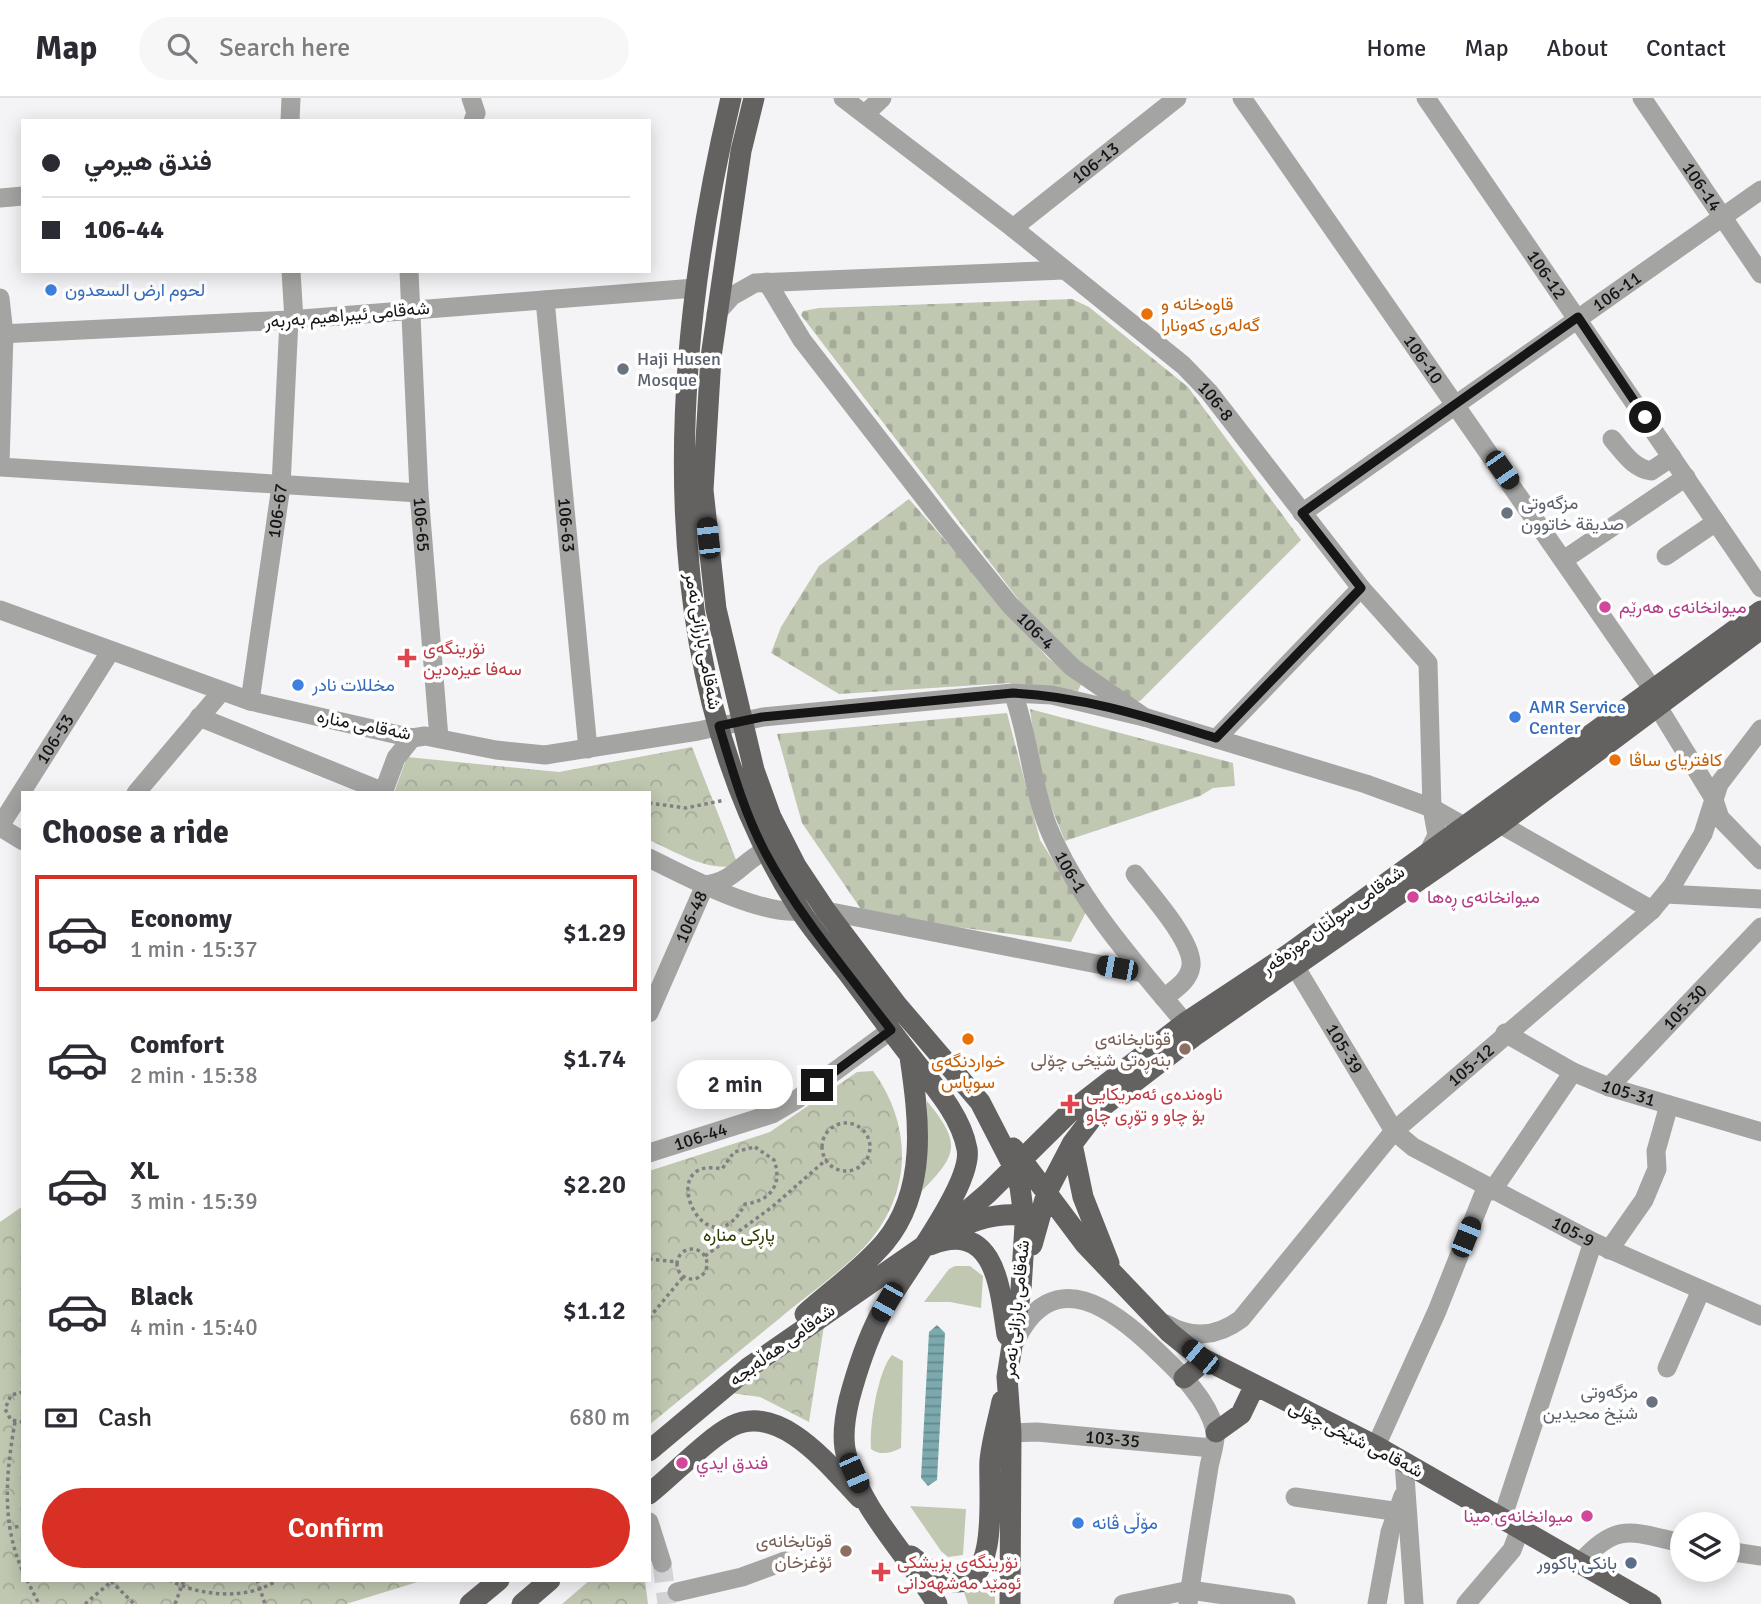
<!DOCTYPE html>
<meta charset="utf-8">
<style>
body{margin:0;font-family:Signika,Vazirmatn,sans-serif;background:#f7f7f7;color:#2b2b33;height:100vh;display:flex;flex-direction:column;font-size:26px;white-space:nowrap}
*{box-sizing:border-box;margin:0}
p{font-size:23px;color:#7c7c81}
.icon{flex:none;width:38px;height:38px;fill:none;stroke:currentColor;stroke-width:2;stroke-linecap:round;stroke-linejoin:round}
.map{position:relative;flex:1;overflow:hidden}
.details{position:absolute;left:21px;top:693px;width:630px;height:791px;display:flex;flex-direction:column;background:#fff;border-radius:0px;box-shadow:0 4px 18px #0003}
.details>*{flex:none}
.guide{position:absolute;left:21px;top:21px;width:630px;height:154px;border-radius:0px;box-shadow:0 4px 18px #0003;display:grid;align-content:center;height:154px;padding:0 21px;background:#fff}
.buttons{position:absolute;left:1670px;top:1414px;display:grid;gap:14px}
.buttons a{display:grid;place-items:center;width:70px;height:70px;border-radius:50%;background:#fff;box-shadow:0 4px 18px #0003;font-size:35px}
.end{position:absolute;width:32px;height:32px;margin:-16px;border:9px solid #161617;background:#fff;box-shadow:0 0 0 4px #fff}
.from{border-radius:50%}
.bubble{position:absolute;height:49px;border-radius:24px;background:#fff;box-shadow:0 4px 18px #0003;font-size:23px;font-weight:600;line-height:49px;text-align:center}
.car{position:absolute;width:21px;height:42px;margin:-21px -10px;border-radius:9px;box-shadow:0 0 5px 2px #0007;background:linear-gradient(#222 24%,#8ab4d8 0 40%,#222 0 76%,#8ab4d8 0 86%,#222 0)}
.guide b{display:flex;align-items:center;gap:24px;height:66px;font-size:26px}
.guide b+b{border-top:2px solid #e1e1e2}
.guide i{width:18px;height:18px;background:#2b2b33}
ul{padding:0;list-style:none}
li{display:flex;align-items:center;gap:21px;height:116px;margin:0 14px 10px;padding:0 7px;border:4px solid transparent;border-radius:0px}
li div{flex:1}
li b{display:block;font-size:26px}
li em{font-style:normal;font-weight:600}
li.selected{border-color:#d93025}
li>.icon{width:63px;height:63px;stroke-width:1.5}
h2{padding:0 21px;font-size:32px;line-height:84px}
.pay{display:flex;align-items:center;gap:18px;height:77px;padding:0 21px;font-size:26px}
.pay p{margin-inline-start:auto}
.button{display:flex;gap:14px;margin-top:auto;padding:14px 21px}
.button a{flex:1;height:80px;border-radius:42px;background:#d93025;color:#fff;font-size:28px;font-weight:600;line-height:80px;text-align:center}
header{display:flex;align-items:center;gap:42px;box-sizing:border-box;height:98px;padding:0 35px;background:#fff;border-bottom:2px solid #e1e1e2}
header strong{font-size:33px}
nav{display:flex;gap:38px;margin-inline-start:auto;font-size:24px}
.search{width:490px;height:63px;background:#f7f7f7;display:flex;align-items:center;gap:18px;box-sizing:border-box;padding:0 24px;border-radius:38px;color:#7c7c81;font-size:26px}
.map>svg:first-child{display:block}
.grass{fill:#c0c8b1}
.cemetery{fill:url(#cemetery-stones)}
.park{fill:url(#park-crowns)}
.water{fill:url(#water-rules)}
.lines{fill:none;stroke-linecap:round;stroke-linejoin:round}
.minor-tunnel{stroke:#d3d3d5;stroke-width:19;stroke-dasharray:19 10;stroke-linecap:butt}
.path{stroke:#818183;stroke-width:3.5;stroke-dasharray:3.5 3.5;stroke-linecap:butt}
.minor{stroke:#a4a4a3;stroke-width:19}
.major{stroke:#636260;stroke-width:21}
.route{stroke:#161617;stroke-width:9}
.shop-dot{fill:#3f7fe0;stroke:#fff;stroke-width:2.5}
.food-dot{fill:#e8710a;stroke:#fff;stroke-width:2.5}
.worship-dot{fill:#6b7280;stroke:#fff;stroke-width:2.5}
.hotel-dot{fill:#d1479c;stroke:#fff;stroke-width:2.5}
.health-dot{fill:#e0444e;stroke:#fff;stroke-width:2.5}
.education-dot{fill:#8d6e63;stroke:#fff;stroke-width:2.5}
.service-dot{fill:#5c6f8a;stroke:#fff;stroke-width:2.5}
.labels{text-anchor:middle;stroke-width:7;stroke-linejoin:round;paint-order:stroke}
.street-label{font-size:18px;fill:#161617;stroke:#fff}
.shop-label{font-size:18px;fill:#366cbe;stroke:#fff;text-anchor:start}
.food-label{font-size:18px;fill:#c56008;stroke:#fff;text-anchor:start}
.worship-label{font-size:18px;fill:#5b616d;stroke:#fff;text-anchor:start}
.hotel-label{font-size:18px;fill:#b23c85;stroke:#fff;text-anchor:start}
.health-label{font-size:18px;fill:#be3a42;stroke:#fff;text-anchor:start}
.education-label{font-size:18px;fill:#785e54;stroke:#fff;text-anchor:end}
.park-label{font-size:18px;fill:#2f3c02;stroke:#fff}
.service-label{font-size:18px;fill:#4e5e75;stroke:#fff;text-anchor:end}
</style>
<header>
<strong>Map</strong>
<div class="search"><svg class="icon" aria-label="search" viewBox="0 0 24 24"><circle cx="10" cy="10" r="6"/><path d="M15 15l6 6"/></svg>Search here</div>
<nav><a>Home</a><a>Map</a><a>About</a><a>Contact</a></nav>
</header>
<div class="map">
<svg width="1761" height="1506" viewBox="0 0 1761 1506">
<defs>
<pattern id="cemetery-stones" width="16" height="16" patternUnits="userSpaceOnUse" patternTransform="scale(1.75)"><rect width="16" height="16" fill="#c0c8b1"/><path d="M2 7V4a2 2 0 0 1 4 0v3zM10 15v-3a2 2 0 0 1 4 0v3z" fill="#a4ab98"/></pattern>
<pattern id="park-crowns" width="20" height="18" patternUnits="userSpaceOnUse" patternTransform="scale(1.75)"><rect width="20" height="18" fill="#c0c8b1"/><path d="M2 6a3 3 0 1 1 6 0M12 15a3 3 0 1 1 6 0" fill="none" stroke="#a4ab98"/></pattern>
<pattern id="water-rules" width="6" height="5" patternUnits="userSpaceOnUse" patternTransform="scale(1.75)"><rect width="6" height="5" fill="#7ba9ad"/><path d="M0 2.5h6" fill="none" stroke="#64898c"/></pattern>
</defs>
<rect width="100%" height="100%" fill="#f4f4f7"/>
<path class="grass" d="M927 1003C963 1047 957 1057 920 1095L927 1046Z
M955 1168H970L983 1178 981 1210 950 1204H924L949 1171Z
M892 1257 903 1263 901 1350C891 1355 881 1358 871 1351 869 1329 878 1272 892 1257Z
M910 1408 966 1411 963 1457 948 1459 941 1453Z
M995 1478V1506H968L964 1494 983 1488Z"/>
<path class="cemetery" d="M1072 201 1089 209 1188 289 1301 442 1140 603H1132L1086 570 1037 526 801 217 803 213 819 210Z
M909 401 1048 560 1082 584 1078 593 1010 585 839 596 771 555 781 529 819 468Z
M1030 611 1233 665 1235 688 1213 690 1200 698 1065 743 1039 679Z
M1007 615 1040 742 1086 814 1071 844 865 817 802 725 777 636Z"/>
<path class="park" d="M692 649 738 767C709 775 676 754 649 742V695H394L407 659 559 674Z
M873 973C912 1026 913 1093 868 1145 841 1175 804 1199 774 1225 732 1259 691 1293 649 1327V1073L770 1034 857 974Z
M23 1108V1482H424L346 1506H0V1124Z
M824 1228 809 1324 760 1299 731 1295Z
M590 1482H645L648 1506H562Z"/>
<path class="water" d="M937 1227 945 1235 937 1382 928 1388 921 1380 929 1234Z"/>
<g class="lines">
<path class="minor-tunnel" d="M662 1465 667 1506"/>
<path class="path" d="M649 705 686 710 725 702
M822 1049a24 24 0 1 1 48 0a24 24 0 1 1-48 0Z
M755 1049 774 1062C783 1087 770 1103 745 1106 707 1179 651 1056 722 1071L734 1054Z
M677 1166a15 15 0 1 1 30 0a15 15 0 1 1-30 0Z
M705 1158 772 1109 827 1061
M649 1161 677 1164
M649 1220 683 1179
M23 1294 11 1297 5 1311 11 1322 23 1324
M15 1324C6 1375 1 1425 23 1474
M8 1430 23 1428
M27 1482 39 1506
M169 1482C199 1498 248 1503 277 1482
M257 1482 265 1506
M111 1483 134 1506
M85 1506 113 1482
M175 1506 184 1482"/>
<g class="minor">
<path d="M471 0 476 15 473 23"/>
<path id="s1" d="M843 0 1013 130 1183 267 1209 294 1361 490 1428 565 1432 710 1437 737 1428 755"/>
<path id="s2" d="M1242 0 1653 592"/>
<path id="s3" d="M1426 0 1761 490"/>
<path id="s4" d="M1642 0 1761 176"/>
<path d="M865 16 882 0"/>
<path d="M290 23 291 0"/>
<path d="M0 100 23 98"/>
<path id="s5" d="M1013 130 1177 0"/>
<path d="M291 173 294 222"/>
<path id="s6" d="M409 173 419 395 439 640"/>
<path id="s7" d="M767 184 802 242 947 429 1010 507 1072 569 1144 619 1366 686 1432 710 1464 728"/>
<path d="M0 200 4 236 0 366"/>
<path id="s8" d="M545 202 588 651"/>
<path d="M716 216 732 198 755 185 1064 172"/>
<path d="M0 236 289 222 695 190"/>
<path d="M1612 341C1624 355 1633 370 1651 373L1672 359"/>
<path d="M0 369 419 395"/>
<path id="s9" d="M1302 415 1761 92"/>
<path d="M1666 458 1716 424"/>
<path d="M1565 461 1686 379"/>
<path d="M0 512 250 603 412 640 425 638 496 652 545 657 698 633 763 619 1013 595 1052 597 1144 619"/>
<path id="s10" d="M1013 595C1029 638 1031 686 1048 729 1078 802 1135 865 1185 925"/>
<path id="s11" d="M250 603 281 388 289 222"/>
<path d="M1658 609 1713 699 1720 720 1761 762"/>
<path d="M199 619 384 694"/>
<path d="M1216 641 1361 490"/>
<path d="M136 695 222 593"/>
<path d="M383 695 396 660 412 640"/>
<path d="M1500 726 1652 812"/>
<path id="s12" d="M0 728 110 554"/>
<path d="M0 729 23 743"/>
<path d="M649 760C687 779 759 817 800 813"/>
<path d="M1135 776C1150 796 1194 844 1191 868 1189 883 1175 891 1164 900"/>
<path d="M1666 796 1761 801"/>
<path d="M826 813 1143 875"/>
<path id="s13" d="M1296 870 1394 1033 1413 1049 1593 1144 1761 1218"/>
<path id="s14" d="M649 915 705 787C733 784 740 766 764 753"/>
<path id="s15" d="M1505 935 1573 974 1609 989 1761 1034"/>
<path id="s16" d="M1609 989 1761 829"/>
<path id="s17" d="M649 1055 772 1016 796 1002 891 932"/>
<path d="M1492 1093 1573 974"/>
<path d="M1609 1152 1644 1102 1657 1071 1656 1053 1669 1007"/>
<path id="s18" d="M1166 1226C1191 1241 1217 1239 1241 1221L1394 1033 1652 812 1672 788 1703 736 1719 686 1761 631"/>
<path d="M1015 1244C1053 1163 1115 1212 1159 1255 1180 1275 1208 1302 1215 1332 1217 1342 1211 1358 1209 1369 1202 1414 1194 1460 1188 1506"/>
<path d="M1667 1270 1701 1192"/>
<path id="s19" d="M1011 1335 1037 1334 1212 1350"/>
<path d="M1376 1348 1437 1213 1486 1090"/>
<path d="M1404 1364 1414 1506"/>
<path d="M1295 1399 1407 1415"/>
<path d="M1502 1421 1593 1144"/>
<path d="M649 1424 662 1465"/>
<path d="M1727 1453 1761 1458"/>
<path d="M1580 1465C1617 1423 1632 1434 1682 1445"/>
<path d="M677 1494 742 1479 785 1463"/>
<path d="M1123 1506 1190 1492 1286 1506"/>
<path d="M1377 1506 1390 1434 1403 1398"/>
<path d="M1466 1506 1512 1452 1520 1431"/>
</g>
<path class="major" d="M731 0C669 261 649 573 798 809 812 832 831 853 848 875 869 903 890 932 912 960 933 987 961 1017 967 1051 974 1086 899 1181 880 1217 866 1244 857 1272 849 1302 845 1319 841 1341 847 1359 863 1415 908 1457 937 1506
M754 0 741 53 711 259 703 392 716 511 754 672 771 719 796 768 826 813 897 907 980 1004 1014 1070 1020 1089 1025 1127 1021 1191 1007 1279 1011 1335 1010 1506
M1072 1046 1083 1099 1109 1165
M1013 1050 1085 1146 1169 1234 1200 1259 1376 1348 1651 1506
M957 1130C984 1118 1008 1113 1038 1120
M930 1147C996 1121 1000 1191 1007 1237
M1032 1147 1047 1094 1072 1046 1098 1012 1197 936 1500 726 1761 531
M805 1216C831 1193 862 1171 885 1144 928 1092 919 1020 910 959
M1184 1280 1196 1270 1200 1259
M1216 1334 1241 1316 1254 1289
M649 1353 748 1270 937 1139 988 1095 1070 1014 1185 925 1289 856 1761 513
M649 1396C672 1378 708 1340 732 1328 781 1304 831 1370 860 1400
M911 1458C923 1467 941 1485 958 1484 1000 1483 988 1389 990 1362 992 1342 998 1323 1002 1303
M470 1506 499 1482
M522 1506 550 1482"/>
</g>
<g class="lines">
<path class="route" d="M817 987 891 932C847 874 799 818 765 754 744 714 732 671 719 628L762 619 1013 595C1082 598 1150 620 1216 640L1361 490 1302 415 1578 219 1645 319"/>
</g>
<g class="shop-dot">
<circle cx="51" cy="192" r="7"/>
<circle cx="298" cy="587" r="7"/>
<circle cx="1515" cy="619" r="7"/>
<circle cx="1078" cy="1425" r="7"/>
</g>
<g class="food-dot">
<circle cx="1147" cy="216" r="7"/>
<circle cx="1615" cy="662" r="7"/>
<circle cx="968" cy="941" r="7"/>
</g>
<g class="worship-dot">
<circle cx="623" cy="271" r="7"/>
<circle cx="1507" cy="415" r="7"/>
<circle cx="1652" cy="1304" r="7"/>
</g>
<g class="hotel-dot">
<circle cx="1605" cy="509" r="7"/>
<circle cx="1413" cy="799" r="7"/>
<circle cx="682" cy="1365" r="7"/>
<circle cx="1587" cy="1418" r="7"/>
</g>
<g class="health-dot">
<path d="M403.5 549.5h7v7h7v7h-7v7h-7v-7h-7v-7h7z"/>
<path d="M1066.5 995.5h7v7h7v7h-7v7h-7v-7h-7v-7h7z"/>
<path d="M877.5 1463.5h7v7h7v7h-7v7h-7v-7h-7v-7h7z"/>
</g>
<g class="education-dot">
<circle cx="1185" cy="951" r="7"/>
<circle cx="846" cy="1453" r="7"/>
</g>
<circle class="service-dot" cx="1631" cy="1465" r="7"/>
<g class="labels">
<g class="street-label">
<text dy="6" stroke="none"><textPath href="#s5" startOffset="105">106-13</textPath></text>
<text dy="6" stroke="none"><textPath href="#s4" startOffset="107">106-14</textPath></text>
<text dy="6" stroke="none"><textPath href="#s3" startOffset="214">106-12</textPath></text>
<text dy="6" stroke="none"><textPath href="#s9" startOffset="385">106-11</textPath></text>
<text transform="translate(347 217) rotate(-5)" y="6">شەقامی ئیبراهیم بەربەر</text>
<text dy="6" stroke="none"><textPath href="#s2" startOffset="318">106-10</textPath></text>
<text dy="6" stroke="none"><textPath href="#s1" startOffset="481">106-8</textPath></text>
<text dy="6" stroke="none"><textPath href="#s11" startOffset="192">106-67</textPath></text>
<text dy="6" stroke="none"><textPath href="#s6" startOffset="254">106-65</textPath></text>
<text dy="6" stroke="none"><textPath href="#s8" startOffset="226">106-63</textPath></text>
<text dy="6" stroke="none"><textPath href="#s7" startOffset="441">106-4</textPath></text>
<text transform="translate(703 543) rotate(80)" y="6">شەقامی بارزانی نەمر</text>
<text transform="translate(364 627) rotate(11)" y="6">شەقامی منارە</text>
<text dy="6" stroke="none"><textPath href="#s12" startOffset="103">106-53</textPath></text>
<text dy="6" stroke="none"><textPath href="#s10" startOffset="189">106-1</textPath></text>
<text dy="6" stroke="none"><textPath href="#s14" startOffset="105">106-48</textPath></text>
<text transform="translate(1333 822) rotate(-36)" y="6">شەقامی سوڵتان موزەفەر</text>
<text dy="6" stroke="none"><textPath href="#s16" startOffset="110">105-30</textPath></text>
<text dy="6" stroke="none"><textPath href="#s13" startOffset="94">105-39</textPath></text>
<text dy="6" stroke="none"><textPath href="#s18" startOffset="424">105-12</textPath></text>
<text dy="6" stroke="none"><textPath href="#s15" startOffset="138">105-31</textPath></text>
<text dy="6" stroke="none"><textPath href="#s17" startOffset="54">106-44</textPath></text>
<text dy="6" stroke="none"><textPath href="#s13" startOffset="396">105-9</textPath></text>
<text transform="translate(1016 1211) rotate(-84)" y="6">شەقامی بارزانی نەمر</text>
<text transform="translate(782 1247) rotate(-36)" y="6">شەقامی هەڵەبجە</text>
<text dy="6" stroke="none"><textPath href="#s19" startOffset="102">103-35</textPath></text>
<text transform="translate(1356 1341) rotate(27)" y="6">شەقامی شێخی چۆلی</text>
</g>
<g class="shop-label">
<text x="65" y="198">لحوم ارض السعدون</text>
<text x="312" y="593">مخللات نادر</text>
<text x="1529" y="615">AMR Service<tspan x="1529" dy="21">Center</tspan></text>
<text x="1092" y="1431">مۆڵی ڤانە</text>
</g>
<g class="food-label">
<text x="1161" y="212">قاوەخانە و<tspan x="1161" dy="21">گەلەری کەونارا</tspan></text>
<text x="1629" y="668">کافتریای ساڤا</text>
<text x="968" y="969" text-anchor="middle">خواردنگەی<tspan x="968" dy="21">سوپاس</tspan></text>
</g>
<g class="worship-label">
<text x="637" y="267">Haji Husen<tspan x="637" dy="21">Mosque</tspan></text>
<text x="1521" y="411">مزگەوتی<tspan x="1521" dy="21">صديقة خاتوون</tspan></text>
<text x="1638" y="1300" text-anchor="end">مزگەوتی<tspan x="1638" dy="21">شێخ محیدین</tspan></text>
</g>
<g class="hotel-label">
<text x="1619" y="515">میوانخانەی هەرێم</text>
<text x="1427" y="805">میوانخانەی ڕەها</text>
<text x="696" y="1371">فندق ايدي</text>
<text x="1573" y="1424" text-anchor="end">میوانخانەی مینا</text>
</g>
<g class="health-label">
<text x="423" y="556">نۆرینگەی<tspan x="423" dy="21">سەفا عیزەدین</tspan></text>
<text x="1086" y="1002">ناوەندەی ئەمریکایی<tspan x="1086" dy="21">بۆ چاو و تۆڕی چاو</tspan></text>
<text x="897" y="1470">نۆرینگەی پزیشکی<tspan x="897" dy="21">ئومێد مەشهەدانی</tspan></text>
</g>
<g class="education-label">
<text x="1171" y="947">قوتابخانەی<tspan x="1171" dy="21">بنەڕەتی شێخی چۆلی</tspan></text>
<text x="832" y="1449">قوتابخانەی<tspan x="832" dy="21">ئۆغزخان</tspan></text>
</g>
<g class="park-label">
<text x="739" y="1143">پاڕکی منارە</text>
</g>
<g class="service-label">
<text x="1617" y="1471">بانکی باکوور</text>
</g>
</g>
</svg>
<div class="buttons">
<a><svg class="icon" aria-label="layers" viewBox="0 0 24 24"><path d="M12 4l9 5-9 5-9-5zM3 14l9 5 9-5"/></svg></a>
</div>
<i class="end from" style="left:1645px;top:319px"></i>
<i class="end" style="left:817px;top:987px"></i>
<div class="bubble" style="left:677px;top:962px;width:116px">2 min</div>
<i class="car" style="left:1502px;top:372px;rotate:145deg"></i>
<i class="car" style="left:708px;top:440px;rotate:354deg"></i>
<i class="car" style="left:1117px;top:870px;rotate:281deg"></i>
<i class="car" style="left:1466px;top:1139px;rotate:22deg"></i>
<i class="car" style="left:887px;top:1204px;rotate:209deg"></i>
<i class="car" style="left:1200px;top:1259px;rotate:310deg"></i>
<i class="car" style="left:854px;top:1375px;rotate:156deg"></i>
<div class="guide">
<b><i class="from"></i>فندق هيرمي</b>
<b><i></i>106-44</b>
</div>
<section class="details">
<h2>Choose a ride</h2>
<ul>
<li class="selected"><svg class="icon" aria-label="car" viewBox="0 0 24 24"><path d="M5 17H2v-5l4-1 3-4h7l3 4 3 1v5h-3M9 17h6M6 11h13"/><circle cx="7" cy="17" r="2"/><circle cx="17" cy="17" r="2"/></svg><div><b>Economy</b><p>1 min · 15:37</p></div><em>$1.29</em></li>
<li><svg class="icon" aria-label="car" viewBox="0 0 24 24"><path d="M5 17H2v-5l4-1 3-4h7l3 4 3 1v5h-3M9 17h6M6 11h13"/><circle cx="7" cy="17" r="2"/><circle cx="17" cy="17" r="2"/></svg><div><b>Comfort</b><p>2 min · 15:38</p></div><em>$1.74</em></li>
<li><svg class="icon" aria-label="car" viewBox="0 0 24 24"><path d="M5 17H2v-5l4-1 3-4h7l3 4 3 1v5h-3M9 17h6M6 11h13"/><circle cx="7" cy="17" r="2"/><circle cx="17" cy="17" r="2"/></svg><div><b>XL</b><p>3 min · 15:39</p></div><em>$2.20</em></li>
<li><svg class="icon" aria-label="car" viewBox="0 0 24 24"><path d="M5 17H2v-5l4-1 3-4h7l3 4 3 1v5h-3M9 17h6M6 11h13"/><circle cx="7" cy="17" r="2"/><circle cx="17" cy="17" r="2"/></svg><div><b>Black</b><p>4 min · 15:40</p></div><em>$1.12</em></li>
</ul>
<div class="pay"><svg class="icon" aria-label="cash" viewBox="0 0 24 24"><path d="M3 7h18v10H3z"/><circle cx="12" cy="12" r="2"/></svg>Cash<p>680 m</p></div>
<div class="button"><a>Confirm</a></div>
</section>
</div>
